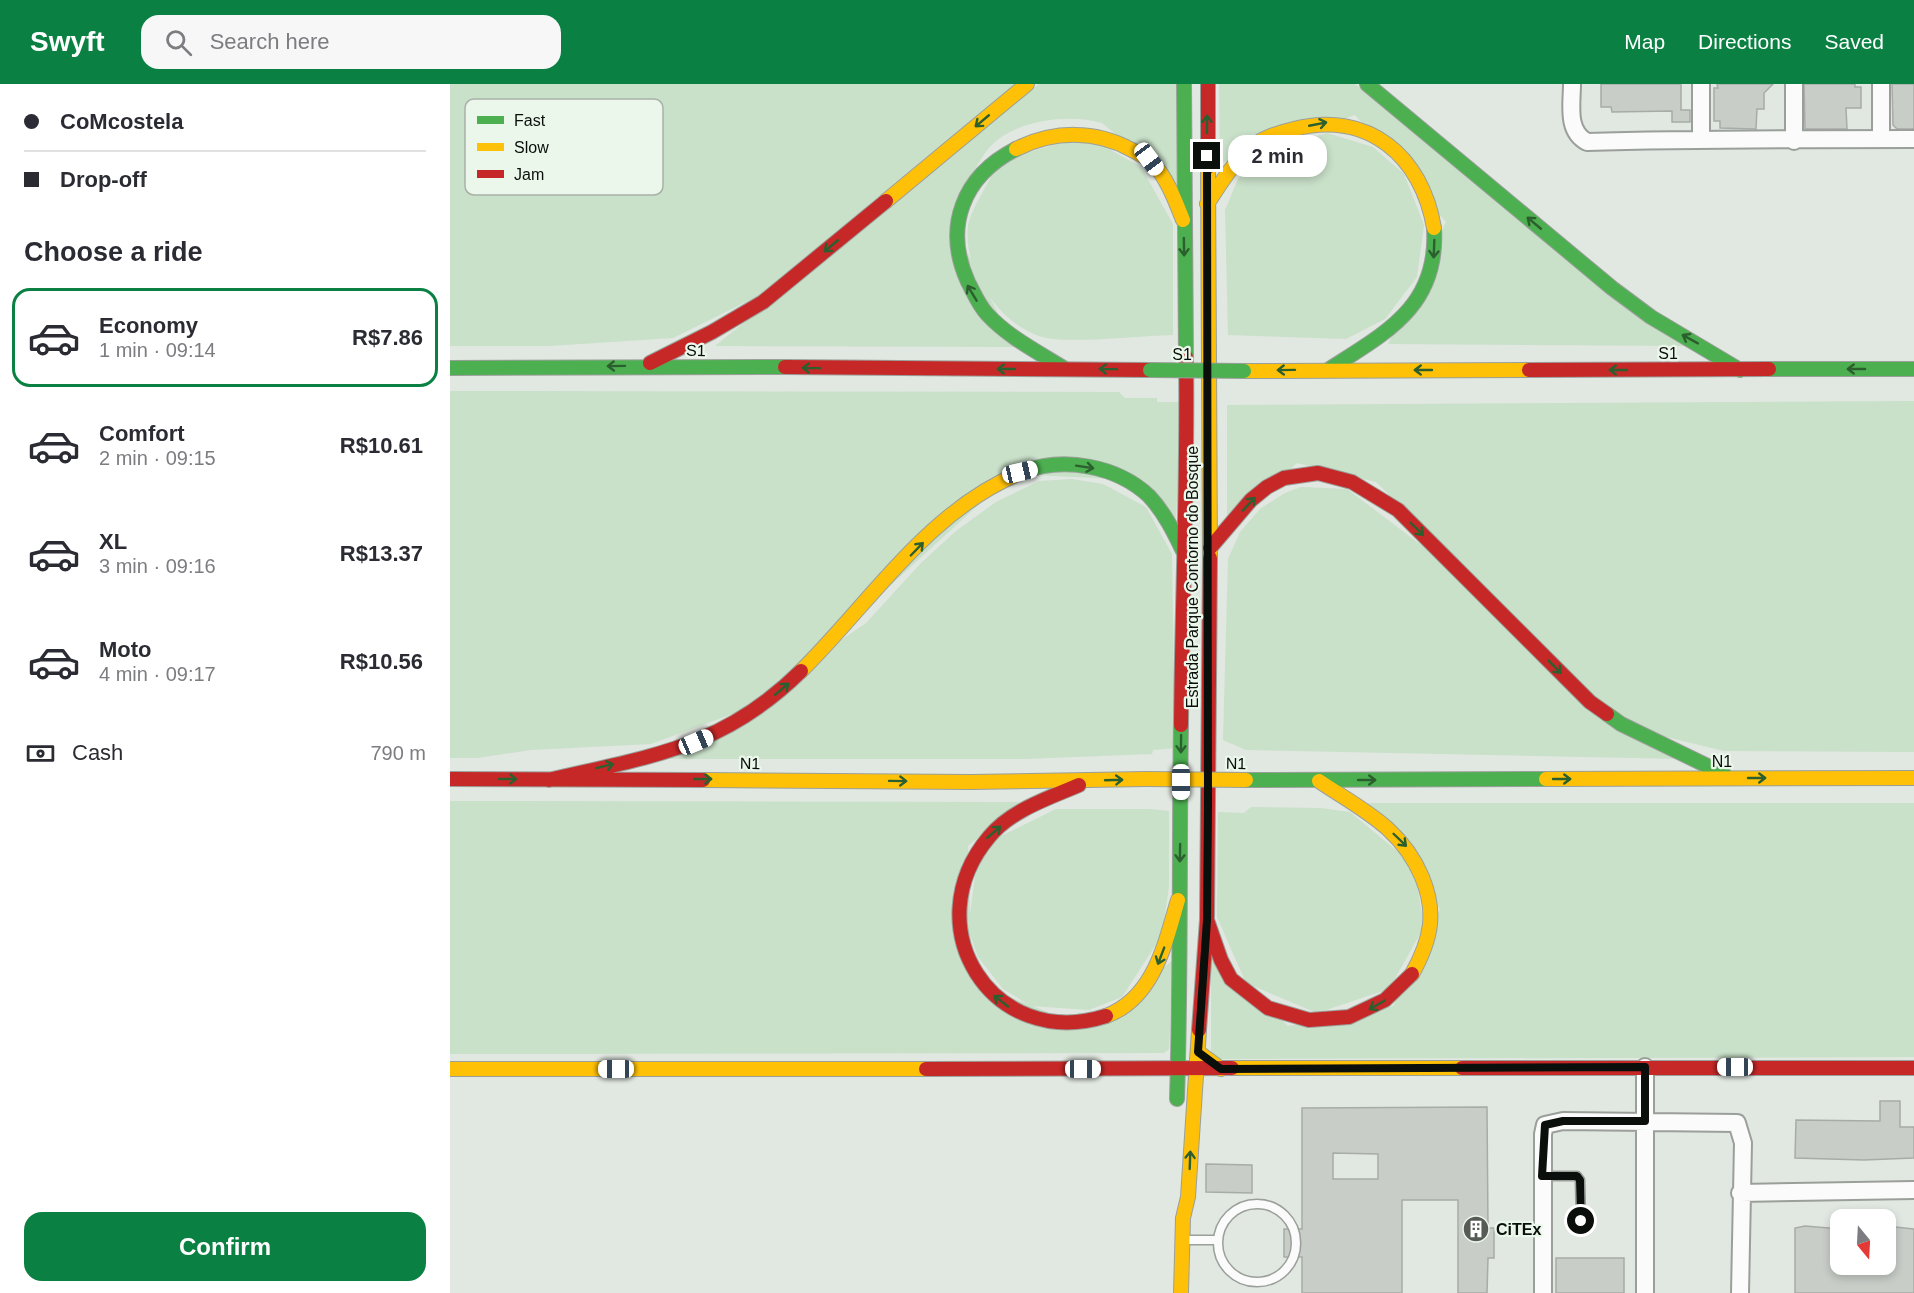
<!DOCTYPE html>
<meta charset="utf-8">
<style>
body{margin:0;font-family:Helvetica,sans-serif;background:#f7f7f7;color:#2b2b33;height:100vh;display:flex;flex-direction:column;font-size:22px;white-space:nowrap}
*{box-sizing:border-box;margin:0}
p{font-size:20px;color:#7c7c81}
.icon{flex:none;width:33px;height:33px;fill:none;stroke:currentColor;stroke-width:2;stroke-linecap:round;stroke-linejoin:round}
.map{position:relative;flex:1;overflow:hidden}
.details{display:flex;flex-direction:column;background:#fff;width:450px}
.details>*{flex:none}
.banner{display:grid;align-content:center;height:132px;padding:0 24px;background:#fff}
.needle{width:39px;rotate:162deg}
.buttons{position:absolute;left:1380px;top:1125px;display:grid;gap:12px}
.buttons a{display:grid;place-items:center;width:66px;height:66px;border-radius:12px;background:#fff;box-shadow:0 3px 9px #0003;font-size:30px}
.end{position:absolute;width:27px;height:27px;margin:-14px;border:8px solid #0b0f0b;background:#fff;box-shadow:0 0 0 3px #fff}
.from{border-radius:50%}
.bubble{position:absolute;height:42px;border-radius:18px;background:#fff;box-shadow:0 3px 9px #0003;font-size:20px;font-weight:700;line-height:42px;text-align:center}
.car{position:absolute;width:18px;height:36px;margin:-18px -9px;border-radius:8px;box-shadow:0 0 4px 2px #0007;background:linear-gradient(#fff 24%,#345 0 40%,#fff 0 76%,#345 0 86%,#fff 0)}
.banner b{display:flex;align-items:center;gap:21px;height:57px;font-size:22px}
.banner b+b{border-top:2px solid #e1e1e2}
.banner i{width:15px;height:15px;background:#2b2b33}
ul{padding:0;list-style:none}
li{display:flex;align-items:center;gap:18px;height:99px;margin:0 12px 9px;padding:0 12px;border:3px solid transparent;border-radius:18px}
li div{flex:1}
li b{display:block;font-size:22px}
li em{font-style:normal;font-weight:700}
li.selected{border-color:#0b8043}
li>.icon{width:54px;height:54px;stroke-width:1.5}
h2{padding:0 24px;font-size:27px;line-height:72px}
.pay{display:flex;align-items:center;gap:15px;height:66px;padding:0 24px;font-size:22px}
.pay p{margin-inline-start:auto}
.button{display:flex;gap:12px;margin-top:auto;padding:12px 24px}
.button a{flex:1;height:69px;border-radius:18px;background:#0b8043;color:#fff;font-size:24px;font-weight:700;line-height:69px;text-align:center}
header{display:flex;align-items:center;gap:36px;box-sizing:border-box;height:84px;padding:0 30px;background:#0b8043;color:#fff}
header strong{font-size:28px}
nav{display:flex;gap:33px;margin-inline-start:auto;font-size:21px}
.search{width:420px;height:54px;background:#f7f7f7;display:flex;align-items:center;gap:15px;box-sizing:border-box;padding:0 21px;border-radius:18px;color:#7c7c81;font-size:22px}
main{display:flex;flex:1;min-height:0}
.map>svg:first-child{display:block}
.green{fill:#c9e0c9}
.building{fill:#c8cdc8;stroke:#a7aca7;stroke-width:1.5;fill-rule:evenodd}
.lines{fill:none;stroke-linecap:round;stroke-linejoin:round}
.lane-casing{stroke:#9b9f9a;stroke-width:11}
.street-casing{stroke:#9b9f9a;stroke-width:20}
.fast-casing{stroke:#9b9f9a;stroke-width:16}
.slow-casing{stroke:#9b9f9a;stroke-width:16}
.jam-casing{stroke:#9b9f9a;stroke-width:16}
.lane{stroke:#fafbfa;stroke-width:8}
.street{stroke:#fafbfa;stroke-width:16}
.fast{stroke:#4caf50;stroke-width:14}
.slow{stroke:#ffc107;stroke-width:14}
.jam{stroke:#c62828;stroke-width:14}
.fast-bridge-casing{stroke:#9b9f9a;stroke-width:16;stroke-linecap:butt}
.slow-bridge-casing{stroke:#9b9f9a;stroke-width:16;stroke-linecap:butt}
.fast-bridge{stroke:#4caf50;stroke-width:14}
.slow-bridge{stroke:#ffc107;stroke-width:14}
.oneway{stroke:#2c5f2e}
.route{stroke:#0b0f0b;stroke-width:8}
.labels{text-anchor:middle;stroke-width:4.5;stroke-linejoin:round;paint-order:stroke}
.street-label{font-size:16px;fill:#0b0f0b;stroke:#ecf7eb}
.poi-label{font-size:16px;font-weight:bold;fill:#0b0f0b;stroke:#ecf7eb;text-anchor:start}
.key{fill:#ecf7eb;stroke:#a8b1a8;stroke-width:1.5}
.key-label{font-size:16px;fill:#0b0f0b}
</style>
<header>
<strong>Swyft</strong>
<div class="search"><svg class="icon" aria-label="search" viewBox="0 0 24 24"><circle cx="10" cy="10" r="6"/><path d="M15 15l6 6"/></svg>Search here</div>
<nav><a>Map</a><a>Directions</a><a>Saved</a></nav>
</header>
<main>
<section class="details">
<div class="banner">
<b><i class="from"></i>CoMcostela</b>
<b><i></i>Drop-off</b>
</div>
<h2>Choose a ride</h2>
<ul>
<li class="selected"><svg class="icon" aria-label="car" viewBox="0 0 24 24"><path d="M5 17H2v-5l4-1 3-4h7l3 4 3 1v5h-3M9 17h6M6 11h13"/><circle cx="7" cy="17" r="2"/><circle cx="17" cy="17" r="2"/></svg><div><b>Economy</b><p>1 min · 09:14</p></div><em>R$7.86</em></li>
<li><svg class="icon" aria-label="car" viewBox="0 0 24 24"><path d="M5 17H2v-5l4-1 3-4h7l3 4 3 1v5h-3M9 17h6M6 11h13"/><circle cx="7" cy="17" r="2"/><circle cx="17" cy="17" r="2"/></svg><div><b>Comfort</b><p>2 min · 09:15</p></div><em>R$10.61</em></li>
<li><svg class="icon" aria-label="car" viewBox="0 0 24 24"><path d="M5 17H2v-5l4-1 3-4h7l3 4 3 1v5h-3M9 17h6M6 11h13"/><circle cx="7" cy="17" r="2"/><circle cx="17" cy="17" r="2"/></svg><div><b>XL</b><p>3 min · 09:16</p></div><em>R$13.37</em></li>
<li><svg class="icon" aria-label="car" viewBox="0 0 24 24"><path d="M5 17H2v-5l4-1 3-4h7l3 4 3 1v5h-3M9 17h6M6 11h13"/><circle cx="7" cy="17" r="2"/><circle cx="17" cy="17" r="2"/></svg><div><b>Moto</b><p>4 min · 09:17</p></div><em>R$10.56</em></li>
</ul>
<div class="pay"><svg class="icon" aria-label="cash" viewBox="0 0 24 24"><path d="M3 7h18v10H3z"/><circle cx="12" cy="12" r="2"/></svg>Cash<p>790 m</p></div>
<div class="button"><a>Confirm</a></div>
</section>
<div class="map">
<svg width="1464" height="1209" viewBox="0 0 1464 1209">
<rect width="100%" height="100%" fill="#e1e7e1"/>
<path class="green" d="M0 0H565L308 212 223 254 99 262H0Z
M589 0H728V101L652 39C617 29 558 36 535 69 521 89 512 114 501 136L565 263 265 262Z
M769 0H905L1237 262 938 260 996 138 905 31 770 80Z
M877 49 923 63 954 90 974 141 967 193 935 235 896 255 778 251 775 126 788 95 811 69Z
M636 52 691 83 723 140V251C687 252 638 258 604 255 556 251 512 188 518 142 520 127 543 91 550 76Z
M0 307 669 308 675 314H707V318H731L726 434 687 396 562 390 312 619 201 660 81 666 27 674H0Z
M1464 317V668L1274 667 1208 651 1159 625 926 398 847 379 777 443V321Z
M622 395 653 400 696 423 722 470 725 664 703 666 702 670 574 675H218L416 539 471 479 506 447 546 418 589 397Z
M851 403 897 405 987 473 1231 675 796 666 773 656 778 475 790 448 811 424 835 409Z
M0 717 571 718 518 762 522 898 638 944 723 876 719 965 714 969 0 970Z
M918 719H1464V973L771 975 761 969V867L838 942 943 922 990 825Z
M801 723 870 724 900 728 964 781 974 843 939 905 867 929 796 899 767 833 768 728 794 729Z
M606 725H700L719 727V802L712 851 672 913 639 926 581 922 553 905 528 873 518 845 527 778 543 756Z"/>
<path class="building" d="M1151 0H1231V26H1240V38H1222V27L1162 28 1161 23H1151Z
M1267 0H1323L1314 9V25H1307L1306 45 1270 44V37H1264V4H1268Z
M1354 0H1405V3H1411V24H1396L1397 45H1355Z
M1442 0H1464V45H1447L1443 41Z
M1430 1017H1450V1043H1464V1074L1414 1076 1345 1074 1346 1036 1430 1037Z
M1037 1023 1038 1144H1044V1174H1038L1037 1209H1008V1116H952V1209H852V1173H834V1145H852V1024ZM883 1069 928 1070V1095H883Z
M756 1080 802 1081V1109L756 1108Z
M1355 1142 1390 1145V1180H1436V1142L1464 1145V1209H1345V1144Z
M1106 1174H1174V1209H1106Z"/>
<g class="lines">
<defs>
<path id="lane" d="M1092 1092H1127L1130 1096 1131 1138
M768 1159a39 39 0 1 1 78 0a39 39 0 1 1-78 0Z
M736 1156H768"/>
<path id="street" d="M1122 0C1122 20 1116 47 1137 58 1246 55 1355 55 1464 55
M1251 0V54
M1344 0V57
M1431 0V55
M1290 1109 1464 1106
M1093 1209V1050L1095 1041 1113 1037 1287 1039 1293 1059 1290 1209
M1195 1209V983"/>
<path id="fast" d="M734 0 736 273
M917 0 1162 204 1201 233 1290 286
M566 65C513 92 493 143 518 198 524 209 528 220 537 230 558 253 588 268 615 285
M0 284 335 283
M1319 285H1464
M878 286C935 249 989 223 984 144
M573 388C614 372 667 382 699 412 714 428 724 448 733 467
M1157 630 1171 640 1274 690
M796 696 1096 695
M727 1015C731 890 729 766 731 641"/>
<path id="slow" d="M566 65C604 46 646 46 682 66 689 70 697 73 702 78 717 94 725 116 733 136
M758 83 760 474
M436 117 577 0
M757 120C771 99 785 75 806 60 817 52 831 48 844 45 918 26 972 72 984 144
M794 287 1079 286
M351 587C420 519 480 424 573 388
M1096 695 1464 694
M253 696 521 698 696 695
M869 697C912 726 951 743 972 793 987 829 981 856 962 890
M656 932C704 914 715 860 728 816
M748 968 771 985
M782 984H1012
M0 985H476
M731 1209 733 1134 738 1113 749 946"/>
<path id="jam" d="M758 0V83
M200 279 262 248 313 218 436 117
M335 283 700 286
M1079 286 1319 285
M760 464 801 416 817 403 834 394 868 389 902 398 948 426 1140 618 1157 630
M731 641C732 518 738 396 736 273
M0 695 253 696
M99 696C201 672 273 664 351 587
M629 701C599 714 561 726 539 753 464 842 542 968 656 932
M757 836 771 876 781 895 818 924 859 936 899 933 935 916 962 890
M749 946 757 836 760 474
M1012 984H1464
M476 985 782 984"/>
</defs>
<use href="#lane" class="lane-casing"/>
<use href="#street" class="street-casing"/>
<use href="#fast" class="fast-casing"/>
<use href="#slow" class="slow-casing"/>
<use href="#jam" class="jam-casing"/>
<use href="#lane" class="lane"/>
<use href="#street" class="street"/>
<use href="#fast" class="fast"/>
<use href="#slow" class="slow"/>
<use href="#jam" class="jam"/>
<defs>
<path id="fast-bridge" d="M700 286 794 287"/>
<path id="slow-bridge" d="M696 695 796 696"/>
</defs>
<use href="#fast-bridge" class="fast-bridge-casing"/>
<use href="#slow-bridge" class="slow-bridge-casing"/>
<use href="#fast-bridge" class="fast-bridge"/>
<use href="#slow-bridge" class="slow-bridge"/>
</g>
<defs><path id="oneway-shaft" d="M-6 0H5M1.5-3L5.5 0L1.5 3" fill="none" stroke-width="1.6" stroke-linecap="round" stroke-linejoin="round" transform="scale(1.5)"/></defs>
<g class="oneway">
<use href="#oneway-shaft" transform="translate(532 37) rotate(140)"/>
<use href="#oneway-shaft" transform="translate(757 40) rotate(-90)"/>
<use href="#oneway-shaft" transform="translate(868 40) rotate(-11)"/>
<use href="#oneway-shaft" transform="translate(1084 139) rotate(-140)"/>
<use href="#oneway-shaft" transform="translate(381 162) rotate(140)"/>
<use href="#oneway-shaft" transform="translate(734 163) rotate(89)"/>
<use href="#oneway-shaft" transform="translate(984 165) rotate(92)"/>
<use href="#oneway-shaft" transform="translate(522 209) rotate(-121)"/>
<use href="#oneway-shaft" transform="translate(1240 255) rotate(-151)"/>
<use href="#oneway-shaft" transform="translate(166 282) rotate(179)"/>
<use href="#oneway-shaft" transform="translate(361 284) rotate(-179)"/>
<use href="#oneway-shaft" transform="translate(556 285) rotate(-180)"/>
<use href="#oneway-shaft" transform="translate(658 285) rotate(-179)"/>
<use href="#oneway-shaft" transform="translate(1406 285) rotate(180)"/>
<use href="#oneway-shaft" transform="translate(836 286) rotate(179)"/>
<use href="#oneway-shaft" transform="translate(973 286) rotate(-180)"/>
<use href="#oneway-shaft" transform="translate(1168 286) rotate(-180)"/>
<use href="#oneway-shaft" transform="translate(635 383) rotate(9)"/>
<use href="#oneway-shaft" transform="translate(799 420) rotate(-47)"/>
<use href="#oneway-shaft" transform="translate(967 445) rotate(44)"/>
<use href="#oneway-shaft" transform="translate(467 465) rotate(-46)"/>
<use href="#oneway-shaft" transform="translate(1105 583) rotate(45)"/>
<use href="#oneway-shaft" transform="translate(332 605) rotate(-40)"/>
<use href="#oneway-shaft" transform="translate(731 660) rotate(91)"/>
<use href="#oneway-shaft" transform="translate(155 682) rotate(-14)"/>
<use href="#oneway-shaft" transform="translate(1307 694)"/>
<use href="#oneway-shaft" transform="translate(58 695) rotate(1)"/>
<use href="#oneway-shaft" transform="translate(253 695)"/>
<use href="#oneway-shaft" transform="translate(1112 695)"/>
<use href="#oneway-shaft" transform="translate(664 696) rotate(-2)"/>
<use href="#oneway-shaft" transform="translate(917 696)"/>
<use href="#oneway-shaft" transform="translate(448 697) rotate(1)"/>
<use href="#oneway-shaft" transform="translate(544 748) rotate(-41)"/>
<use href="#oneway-shaft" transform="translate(950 756) rotate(44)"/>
<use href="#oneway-shaft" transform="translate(730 769) rotate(91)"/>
<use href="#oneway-shaft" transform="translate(711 872) rotate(111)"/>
<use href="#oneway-shaft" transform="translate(551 917) rotate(-142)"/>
<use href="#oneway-shaft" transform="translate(927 921) rotate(150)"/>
<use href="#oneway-shaft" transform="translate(740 1076) rotate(-88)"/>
</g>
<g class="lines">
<path class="route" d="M757 72 758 721 757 836 748 968 771 985 1195 983V1037H1113L1095 1041 1092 1092H1127L1130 1096 1131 1137"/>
</g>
<defs>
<symbol id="building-disc" viewBox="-11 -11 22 22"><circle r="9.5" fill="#565b56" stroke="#ecf7eb"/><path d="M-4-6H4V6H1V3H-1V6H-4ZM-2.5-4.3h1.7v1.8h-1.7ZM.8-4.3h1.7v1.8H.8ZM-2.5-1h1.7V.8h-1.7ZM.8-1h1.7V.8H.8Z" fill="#fff"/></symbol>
</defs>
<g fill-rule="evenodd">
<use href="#building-disc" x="1011" y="1130" width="30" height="30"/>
</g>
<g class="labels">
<g class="street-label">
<text transform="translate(246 266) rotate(1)" y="6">S1</text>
<text x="1218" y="275">S1</text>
<text x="732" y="276">S1</text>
<text transform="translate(742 493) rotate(-90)" y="6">Estrada Parque Contorno do Bosque</text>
<text x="1272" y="683">N1</text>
<text transform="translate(300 679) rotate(1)" y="6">N1</text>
<text transform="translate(786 679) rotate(1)" y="6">N1</text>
</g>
<g class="poi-label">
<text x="1046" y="1151">CiTEx</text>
</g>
</g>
<rect x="15" y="15" width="198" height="96" rx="9" class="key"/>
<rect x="27" y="32" width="27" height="8" fill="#4caf50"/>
<rect x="27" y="59" width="27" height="8" fill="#ffc107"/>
<rect x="27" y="86" width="27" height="8" fill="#c62828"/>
<g class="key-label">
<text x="64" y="42">Fast</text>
<text x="64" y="69">Slow</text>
<text x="64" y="96">Jam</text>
</g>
</svg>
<div class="buttons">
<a><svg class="needle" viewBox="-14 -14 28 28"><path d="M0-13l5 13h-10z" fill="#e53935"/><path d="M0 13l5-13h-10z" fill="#7c7c81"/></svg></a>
</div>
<i class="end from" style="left:1131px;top:1137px"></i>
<i class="end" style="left:757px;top:72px"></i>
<div class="bubble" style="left:778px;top:51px;width:99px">2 min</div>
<i class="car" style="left:699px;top:75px;rotate:143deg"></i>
<i class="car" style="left:570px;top:388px;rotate:77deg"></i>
<i class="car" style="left:246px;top:658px;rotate:67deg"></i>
<i class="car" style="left:731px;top:698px;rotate:180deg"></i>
<i class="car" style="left:1285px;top:983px;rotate:270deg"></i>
<i class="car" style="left:166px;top:985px;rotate:270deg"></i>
<i class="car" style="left:633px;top:985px;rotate:90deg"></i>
</div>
</main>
